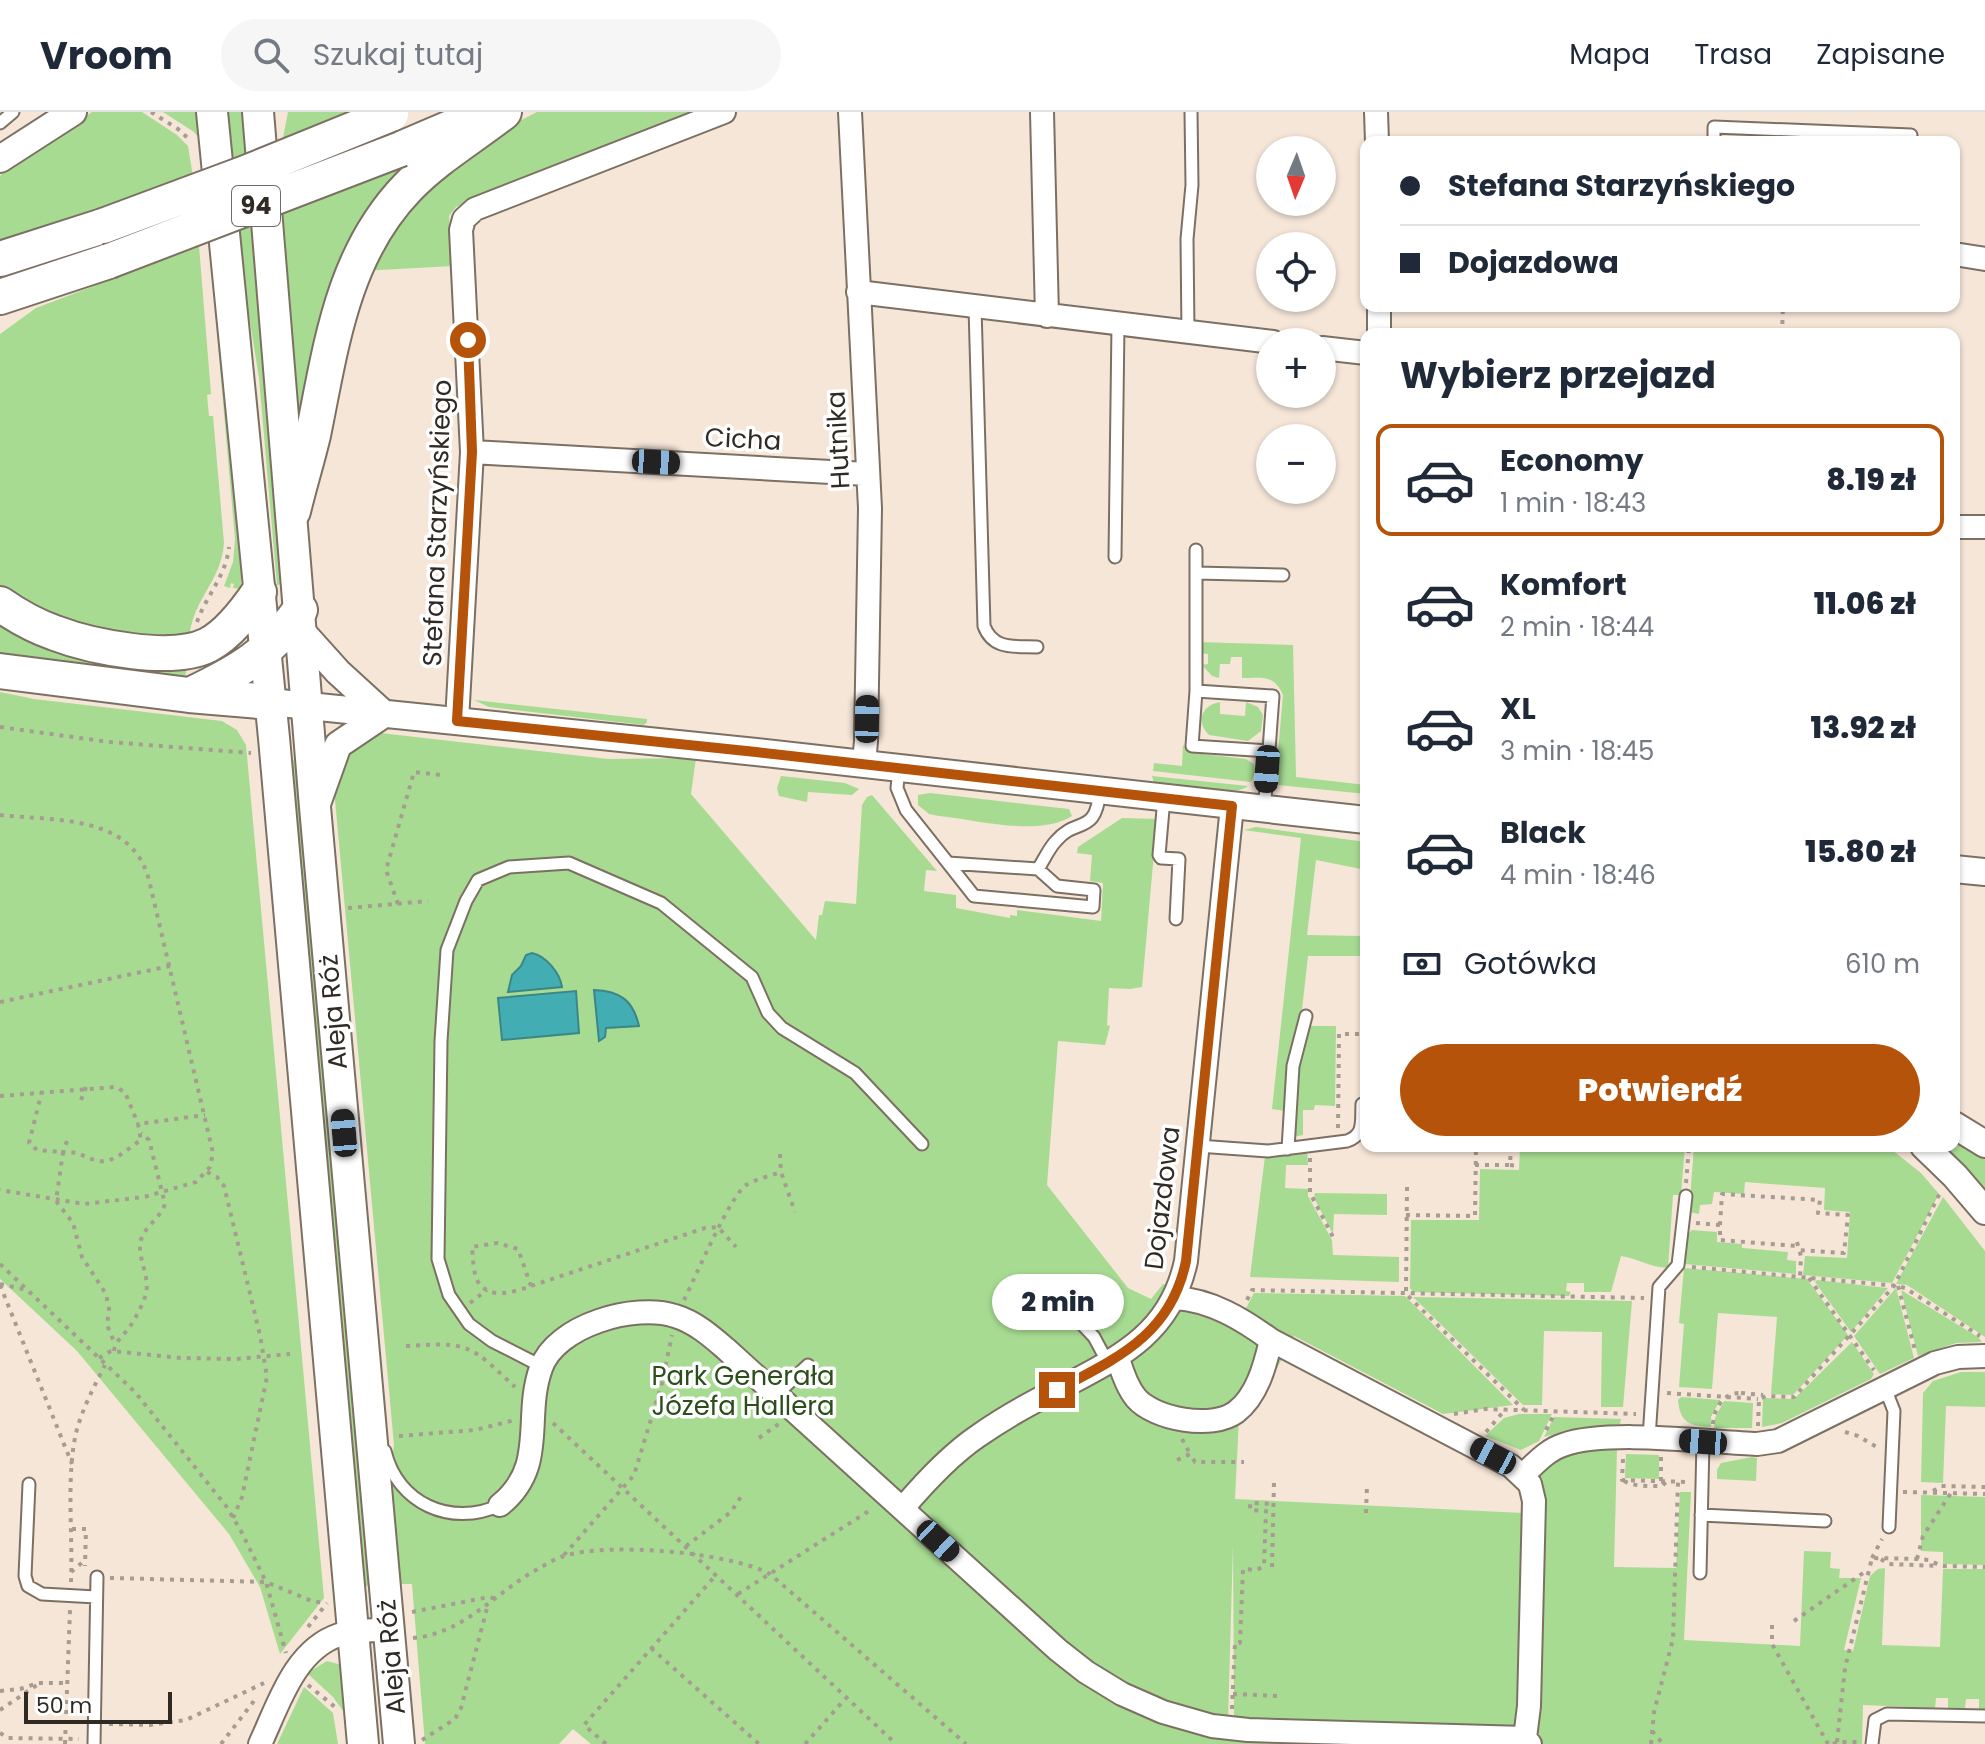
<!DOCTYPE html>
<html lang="pl">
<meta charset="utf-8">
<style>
body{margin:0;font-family:Poppins,sans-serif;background:#f6f6f7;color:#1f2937;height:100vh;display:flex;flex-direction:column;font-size:30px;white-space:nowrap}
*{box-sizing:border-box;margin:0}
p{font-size:26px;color:#747a83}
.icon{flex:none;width:44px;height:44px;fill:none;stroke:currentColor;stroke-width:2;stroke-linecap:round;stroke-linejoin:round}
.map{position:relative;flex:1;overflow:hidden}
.drawer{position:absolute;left:1360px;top:216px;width:600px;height:824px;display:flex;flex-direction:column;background:#fff;border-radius:16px;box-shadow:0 2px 6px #0004}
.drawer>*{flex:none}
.top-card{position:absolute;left:1360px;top:24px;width:600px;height:176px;border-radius:16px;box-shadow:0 2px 6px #0004;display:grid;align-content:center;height:176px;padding:0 40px;background:#fff}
.needle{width:52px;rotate:182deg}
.buttons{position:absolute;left:1256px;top:24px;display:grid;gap:16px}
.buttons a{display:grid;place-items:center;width:80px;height:80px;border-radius:50%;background:#fff;box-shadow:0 2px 6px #0004;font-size:40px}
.scale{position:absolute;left:24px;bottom:20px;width:148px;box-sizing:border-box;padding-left:8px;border:4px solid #302a25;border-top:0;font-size:22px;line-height:28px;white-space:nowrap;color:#302a25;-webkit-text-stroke:6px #fff;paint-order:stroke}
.end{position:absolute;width:36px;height:36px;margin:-18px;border:10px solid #b45309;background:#fff;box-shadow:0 0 0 4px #fff}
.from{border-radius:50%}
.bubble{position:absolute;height:56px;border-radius:28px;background:#fff;box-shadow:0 2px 6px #0004;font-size:26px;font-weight:800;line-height:56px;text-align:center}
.car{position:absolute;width:24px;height:48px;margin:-24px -12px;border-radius:10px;box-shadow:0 0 6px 2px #0007;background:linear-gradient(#222 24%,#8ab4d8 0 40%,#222 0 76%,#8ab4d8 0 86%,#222 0)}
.top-card b{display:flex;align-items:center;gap:28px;height:76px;font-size:30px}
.top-card b+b{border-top:2px solid #e0e1e3}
.top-card i{width:20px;height:20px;background:#1f2937}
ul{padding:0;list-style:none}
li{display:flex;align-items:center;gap:24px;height:112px;margin:0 16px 12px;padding:0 24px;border:4px solid transparent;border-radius:16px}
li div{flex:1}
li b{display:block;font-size:30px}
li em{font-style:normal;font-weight:800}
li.current{border-color:#b45309}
li>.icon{width:72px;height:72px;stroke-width:1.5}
h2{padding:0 40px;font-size:36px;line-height:96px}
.pay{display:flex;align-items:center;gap:20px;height:88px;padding:0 40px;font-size:30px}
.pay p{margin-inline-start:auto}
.cta{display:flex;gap:16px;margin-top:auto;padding:16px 40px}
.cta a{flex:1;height:92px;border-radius:48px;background:#b45309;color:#fff;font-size:32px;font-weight:800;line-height:92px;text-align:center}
header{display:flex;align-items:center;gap:48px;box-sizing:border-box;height:112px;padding:0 40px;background:#fff;border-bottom:2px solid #e0e1e3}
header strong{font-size:38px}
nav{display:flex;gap:44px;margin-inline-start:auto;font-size:28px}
.search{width:560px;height:72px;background:#f6f6f7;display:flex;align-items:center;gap:20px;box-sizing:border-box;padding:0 28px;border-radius:44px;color:#747a83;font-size:30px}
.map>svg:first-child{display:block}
.green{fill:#a7db92;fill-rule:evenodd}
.water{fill:#42adb3;stroke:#3d8688;stroke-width:2}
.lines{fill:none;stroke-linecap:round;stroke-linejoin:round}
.service-casing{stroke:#7c7063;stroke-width:15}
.minor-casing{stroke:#7c7063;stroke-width:26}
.tertiary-casing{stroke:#7c7063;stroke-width:30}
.secondary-casing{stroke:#7c7063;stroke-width:34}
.primary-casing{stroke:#7c7063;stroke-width:38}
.path{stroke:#a79c92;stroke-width:4;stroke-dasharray:4 6;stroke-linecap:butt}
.service{stroke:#fff;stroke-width:11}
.minor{stroke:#fff;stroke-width:22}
.tertiary{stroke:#fff;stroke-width:26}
.secondary{stroke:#fff;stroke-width:30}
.primary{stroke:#fff;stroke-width:34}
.primary-bridge-casing{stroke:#7c7063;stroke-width:38;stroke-linecap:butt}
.primary-bridge{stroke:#fff;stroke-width:34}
.route{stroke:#b45309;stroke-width:10}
.labels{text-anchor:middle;stroke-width:7;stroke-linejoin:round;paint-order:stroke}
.shield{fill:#fff;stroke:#6e6a66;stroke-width:2}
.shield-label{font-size:24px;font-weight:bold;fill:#302a25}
.street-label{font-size:26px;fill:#302a25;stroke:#fff}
.park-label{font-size:26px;fill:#2b4e1a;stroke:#fff}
</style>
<header>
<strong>Vroom</strong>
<div class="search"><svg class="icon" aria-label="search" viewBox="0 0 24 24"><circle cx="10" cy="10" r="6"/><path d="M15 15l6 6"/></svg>Szukaj tutaj</div>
<nav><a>Mapa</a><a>Trasa</a><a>Zapisane</a></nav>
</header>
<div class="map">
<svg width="1985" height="1632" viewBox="0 0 1985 1632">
<rect width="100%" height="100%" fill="#f5e6d8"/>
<path class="green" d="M92 0H142L177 23 188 34 193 65 0 132V64L6 57Z
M163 0H202L243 457 240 477 233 476 234 472 231 471 230 476 224 474 233 450 235 427 200 27 194 20Z
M224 0H247L284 472 277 473 259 266 242 161Z
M288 0H352L283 26Z
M537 0H702L456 95 449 104 453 154 361 159 386 116 484 27Z
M406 51 409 57 299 320 281 103Z
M199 134 211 282 207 283 209 304H213L224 431C221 471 193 485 189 527L169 530 72 516 0 477V222L36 196Z
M0 508 187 553 185 566 0 545Z
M1196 530 1293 533 1296 665 1366 673V682L1278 673 1276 663 1283 583C1274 562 1262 566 1242 566V545H1231L1230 552H1220L1219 566 1212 564 1202 553 1208 552V542L1199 541Z
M0 580 34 587 222 609 237 618 246 633 324 1486 280 1542 260 1475 229 1422 77 1239 0 1167Z
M474 588 647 607V610L644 613 489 595Z
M1220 590V602L1245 604 1246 590 1258 595 1263 603 1261 619 1248 629 1209 623C1195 609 1202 593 1220 590Z
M372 620 608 647 696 646 691 682 816 828 819 803H822L825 789 856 792 862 693 867 685 872 683 937 759 926 758 924 779 956 783V796L1010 806V803L1017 804V798L1101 809 1103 771 1090 769 1092 743 1077 741 1078 735 1122 706 1157 707 1142 875 1130 877 1109 876 1107 913 1110 914 1105 933 1058 929 1047 1073 1128 1176 1151 1187 1163 1172 1245 1198 1254 1181 1405 1184 1513 1293 1443 1302 1294 1224C1279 1254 1264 1281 1239 1305L1235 1387 1523 1401 1531 1342 1617 1337 1614 1455 1676 1456 1680 1380H1691L1684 1528 1800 1534 1804 1439 1831 1440 1830 1456 1840 1457 1839 1466H1861L1844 1538 1853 1539 1870 1464 1878 1457 1885 1456 1882 1533 1940 1535 1943 1457H1985V1597H1979V1587H1966L1965 1596H1948V1586H1936L1935 1596 1863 1593 1862 1632H591L573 1617 559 1632H425L412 1472H398L389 1374 394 1333 333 666 346 635ZM1233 1433 1234 1605 1265 1610 1228 1609Z
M1183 633 1194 641 1246 647 1254 652 1255 661 1251 670 1153 659 1154 651 1182 654Z
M300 639 374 1474H360L287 650 293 649Z
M265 652 334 1475 260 653Z
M781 664 845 671 859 677 852 683 808 680 807 690 779 684 777 676Z
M1152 664 1248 674C1236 686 1173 673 1154 671Z
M930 681 1069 697 1072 704C1039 725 977 708 939 704L929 702 918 693V683Z
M1256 715 1366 730V758L1316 748 1307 823 1362 824V844H1308L1301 907 1285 999 1272 997 1301 726 1244 718Z
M1307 914H1336L1335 994 1315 993 1314 998H1303V1023L1293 1025 1296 963Z
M1954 1026 1985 1045V1082L1941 1034H1954Z
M1666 1034H1685L1681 1083H1673L1668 1156C1649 1155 1639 1147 1621 1144L1611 1180H1584V1171H1567L1566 1179 1571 1180 1569 1184 1413 1180 1410 1176 1411 1108H1479L1480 1057 1519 1058 1520 1035 1665 1037Z
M1694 1034H1887L1921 1061 1939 1082 1892 1171 1803 1163 1805 1144 1847 1146 1850 1100 1824 1098 1825 1076 1745 1070 1744 1082 1714 1080 1712 1092 1700 1093 1699 1102 1689 1100Z
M1307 1038 1308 1053H1286L1285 1076 1308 1077V1084L1332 1128 1333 1143 1399 1145V1170L1250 1165 1265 1044 1279 1045Z
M1315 1081 1387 1082V1103L1334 1102 1333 1122 1314 1086Z
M1943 1085 1985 1139V1225L1907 1173 1896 1172Z
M1692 1118 1717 1120V1130L1742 1132V1136L1788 1140 1787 1148 1796 1149V1162L1685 1152 1687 1123Z
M1684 1156 1807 1167 1848 1223 1793 1283 1771 1282 1777 1205 1718 1201 1712 1277 1679 1275 1684 1212 1679 1211Z
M1817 1168 1887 1176H1888L1851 1220 1815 1170Z
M1896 1176 1914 1246 1880 1262 1854 1224Z
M1901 1178 1978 1225 1982 1230 1956 1231 1918 1244Z
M1413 1185 1632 1189 1623 1295H1601L1602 1220 1544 1219 1542 1293H1523Z
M1852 1230 1874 1262 1871 1267 1782 1311 1762 1315 1763 1286 1794 1287Z
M1961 1260H1985V1295L1946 1294 1943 1371 1921 1370 1923 1281 1933 1269Z
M1681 1285 1720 1288 1711 1305V1315C1690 1314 1680 1311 1678 1288Z
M1724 1289 1753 1291 1752 1316H1714L1715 1306Z
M1519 1302H1552L1539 1329 1521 1338 1485 1324 1504 1306Z
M1554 1305 1621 1307 1620 1312 1568 1318 1544 1325Z
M1626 1342 1659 1343V1367L1625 1366Z
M1752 1345 1757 1346 1756 1369 1717 1367V1358L1721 1351Z
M1921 1383 1985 1385V1453L1943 1452V1440L1921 1439Z
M327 1549 342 1553 346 1603 333 1585 307 1561Z
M304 1575 333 1601 338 1632H277Z"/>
<path class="water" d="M532 841C546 844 560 861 562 875L508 880 512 863 521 854 526 843Z
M594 878C620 879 633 888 639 914L606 916 605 925 599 929Z
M576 879 579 921 502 928 498 886Z"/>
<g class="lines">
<defs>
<path id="service" d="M0 11 13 0
M1714 30V15L1911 23 1910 30
M975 195 984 514C993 538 1014 534 1037 535
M1188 220 1187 127 1192 73 1191 0
M1196 438V579
M1115 445 1118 212
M1196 461 1283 463
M899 657 897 676 906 698 948 751 1038 757C1044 748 1049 736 1056 729 1077 704 1095 725 1100 679
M1164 686 1159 743 1161 746 1179 747 1176 807
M1264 696C1268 659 1270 621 1273 584L1196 579 1192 634 1269 639
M948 751 974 784 1093 795 1094 778 1057 774 1038 757
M1198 1034 1268 1039 1347 1029C1365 1023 1361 1009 1362 992
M1288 1037 1293 954 1306 904
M1064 1193 1094 1225 1108 1251
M541 1254 492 1229 469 1212 449 1183 438 1147 441 929 447 838 466 789 478 768 509 755 569 751 661 791 752 865 768 901 782 916 855 961 922 1032
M1885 1276 1894 1299 1889 1415
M776 1283 808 1253
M1649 1326 1659 1175 1678 1153 1686 1084
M385 1339C397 1391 451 1416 500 1393
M29 1372 25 1464 28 1474 42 1482 96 1485
M1701 1403 1825 1409
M1700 1461 1703 1330
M94 1632 97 1465
M1872 1632 1875 1608 1887 1602 1985 1604"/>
<path id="minor" d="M850 0 870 396 866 629 864 652
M1042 0 1047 204
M1376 0 1377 30
M1954 142 1985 147
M858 180 1273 230
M1379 194V222
M1322 236 1366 241
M472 340 867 362
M1954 415H1985
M457 609 472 340 461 118 464 107 475 97 724 0
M1175 1186C1211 1188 1242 1207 1271 1228L1511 1354 1530 1372 1534 1389 1529 1594 1525 1626 1530 1632
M1118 1246C1122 1260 1127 1275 1136 1286 1154 1307 1212 1318 1236 1300 1257 1284 1265 1254 1271 1228
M1523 1363C1535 1352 1547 1338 1563 1333 1607 1317 1707 1330 1757 1332L1778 1329 1935 1251 1958 1245 1985 1244
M500 1393C548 1354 523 1306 541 1256 556 1213 635 1191 675 1204 695 1210 711 1224 726 1237L1058 1538 1086 1560 1122 1582 1163 1600 1212 1614 1248 1618 1525 1626
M903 1396C925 1370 950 1343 978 1324 1005 1305 1034 1289 1063 1275 1122 1244 1171 1220 1186 1149L1232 694
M260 1632C278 1594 294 1538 339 1523 354 1518 373 1519 389 1517"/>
<path id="tertiary" d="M0 47 73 0
M302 520 338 560 384 602
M270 590 756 640 1366 708
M317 692 338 633 384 602
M1954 757 1985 760
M1954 1013 1985 1032
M1924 1034 1955 1064 1985 1099"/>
<path id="secondary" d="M212 0 274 626 363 1632
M258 0 315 695 399 1632"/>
<path id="primary" d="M401 37 471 7
M0 147 103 114
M0 185 109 149
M293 399C299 374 307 348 313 323 331 235 342 143 408 75 436 46 472 25 504 0
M0 492C17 504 35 514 55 521 92 535 172 551 208 533 229 522 246 499 259 480
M0 559 189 583 270 590
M190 583C240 559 267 544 300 498"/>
</defs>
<use href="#service" class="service-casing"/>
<use href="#minor" class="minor-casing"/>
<use href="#tertiary" class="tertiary-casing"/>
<use href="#secondary" class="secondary-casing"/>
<use href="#primary" class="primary-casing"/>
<path class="path" d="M151 0 178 17 191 29
M1782 222 1783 194
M197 510C206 484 226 464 229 435
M0 615 109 630 251 641
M0 703C55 709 132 702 149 768L213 1041 210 1055 196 1070 144 1085 84 1092 0 1078
M398 792 386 758 414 660 441 663
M348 796 428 789
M0 890 170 854
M42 979 29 1031 37 1038 63 1040 56 1089 73 1111 82 1145 106 1182 109 1197 107 1213 115 1232
M0 984 115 975 125 980 138 1012
M81 988 86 975
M1338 1016 1339 922H1366
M67 1029 63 1040C76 1039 83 1044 94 1048 112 1054 127 1037 141 1028L138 1012 205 1003
M780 1042 781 1060 795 1100
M1310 1046V1081L1333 1125
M1475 1053H1510L1511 1034
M1510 1053 1520 1054
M207 1060 217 1065 224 1074 260 1223 267 1265 242 1385 233 1406
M1686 1071 1689 1034
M1407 1075 1406 1182 1524 1298
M1406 1103 1475 1104 1476 1034
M1696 1111 1720 1113V1128L1797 1134
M1720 1113 1722 1082 1820 1088 1818 1101 1848 1103 1844 1141 1798 1138
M1797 1130 1801 1144 1800 1165
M0 1152 135 1280 226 1394 241 1419 266 1470 286 1541
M1692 1155 1898 1174 1905 1176 1980 1224
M1809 1166 1874 1258
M0 1172 27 1178
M0 1173 72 1352
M531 1174 518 1137 497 1131 472 1135C473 1145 473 1159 477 1168 488 1189 514 1180 531 1174L705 1116 718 1115 736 1135
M1898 1174 1915 1238
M684 1188C695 1166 730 1084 746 1073 756 1067 770 1064 781 1060
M1247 1188 1252 1178 1644 1186
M470 1191 487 1178
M406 1234C470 1230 469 1232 515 1275
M114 1239C115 1228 125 1223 131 1213 136 1205 142 1194 145 1185 151 1169 140 1151 140 1135 140 1116 160 1108 165 1092L149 1028 141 1021
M99 1246 111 1239 181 1246 236 1247 290 1242
M1667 1281 1758 1287
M1741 1281 1763 1283
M1454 1302 1485 1297 1636 1302
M553 1311 896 1632
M1713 1312C1714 1296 1724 1280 1741 1281
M1758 1314 1759 1287 1766 1284 1794 1285 1894 1174 1940 1081
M1546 1318 1556 1299
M1486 1320 1504 1299
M1845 1320 1858 1324 1880 1337
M399 1324 475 1318 515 1308
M759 1326 780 1311
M1182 1327 1190 1342
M1623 1347 1622 1368 1688 1370
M1177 1348 1190 1342 1195 1350H1244
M1624 1369C1636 1375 1649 1374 1662 1374L1666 1370
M1661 1369V1344
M1933 1379 1941 1374 1985 1375
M1903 1380 1985 1382
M1366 1401 1367 1373
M72 1417H86L85 1454
M686 1434 731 1400 742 1383
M564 1443 634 1363 662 1271 672 1223
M1872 1446 1882 1427
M1881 1447 1888 1452 1939 1454
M1917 1447 1923 1424 1951 1381
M1272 1455 1274 1370
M71 1460 84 1449
M110 1466 266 1470 312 1489 325 1491
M71 1470C73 1424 66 1365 76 1321 82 1297 94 1275 105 1253
M738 1482 872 1397
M412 1500 489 1485 496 1487
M1794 1509 1866 1459
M1772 1513V1532L1828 1632
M308 1515 327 1491
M413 1526C463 1522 495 1481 536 1458 545 1453 554 1447 564 1444 608 1430 729 1440 770 1462L966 1632
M651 1536 759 1632
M308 1573 335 1595
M0 1579 20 1577 38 1571H68
M1233 1582 1279 1584
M1232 1597 1235 1531H1240L1243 1457 1257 1458 1264 1454 1266 1399 1250 1398V1391L1274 1392
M0 1598 37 1573
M109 1612 150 1613 186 1608 264 1571
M1652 1619 1663 1632
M0 1621 8 1626 79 1627
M422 1628 455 1607 461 1596 487 1496
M1837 1630 1845 1556 1872 1446 1917 1447 1929 1448 1941 1454 1985 1455
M65 1632 70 1498
M221 1632 257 1585
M606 1632 584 1613 716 1463
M805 1632 846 1586
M1651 1632 1654 1600 1673 1527 1678 1370
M1833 1632 1837 1630H1858"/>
<use href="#service" class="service"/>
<use href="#minor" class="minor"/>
<use href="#tertiary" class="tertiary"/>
<use href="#secondary" class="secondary"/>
<use href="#primary" class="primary"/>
<defs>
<path id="primary-bridge" d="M103 114 243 62 391 2
M109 149 401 37"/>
</defs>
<use href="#primary-bridge" class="primary-bridge-casing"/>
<use href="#primary-bridge" class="primary-bridge"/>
</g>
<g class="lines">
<path class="route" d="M468 228 472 340 457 609 756 640 1232 694 1186 1149C1171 1223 1117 1246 1057 1278"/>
</g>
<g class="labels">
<rect class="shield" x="232" y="74" width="48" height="40" rx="6"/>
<g class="shield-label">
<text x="256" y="102">94</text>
</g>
<g class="street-label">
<text transform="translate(743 327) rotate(3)" y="9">Cicha</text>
<text transform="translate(838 328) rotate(-93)" y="9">Hutnika</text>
<text transform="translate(437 411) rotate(-88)" y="9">Stefana Starzyńskiego</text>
<text transform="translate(333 900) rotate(-95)" y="9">Aleja Róż</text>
<text transform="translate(1162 1086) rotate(-83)" y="9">Dojazdowa</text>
<text transform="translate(391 1545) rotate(-95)" y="9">Aleja Róż</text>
</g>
<g class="park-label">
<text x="743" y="1273">Park Generała<tspan x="743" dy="30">Józefa Hallera</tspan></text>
</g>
</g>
</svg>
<div class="buttons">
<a><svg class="needle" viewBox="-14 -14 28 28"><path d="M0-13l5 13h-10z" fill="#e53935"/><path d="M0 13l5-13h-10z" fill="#747a83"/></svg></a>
<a><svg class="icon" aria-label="locate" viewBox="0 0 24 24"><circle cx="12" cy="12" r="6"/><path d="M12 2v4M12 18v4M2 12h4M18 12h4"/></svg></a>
<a>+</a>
<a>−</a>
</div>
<div class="scale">50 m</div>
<i class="end from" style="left:468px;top:228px"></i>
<i class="end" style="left:1057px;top:1278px"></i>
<div class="bubble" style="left:992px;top:1162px;width:132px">2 min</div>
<i class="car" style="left:656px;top:350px;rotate:93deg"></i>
<i class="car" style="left:867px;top:607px;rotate:1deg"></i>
<i class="car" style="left:1267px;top:657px;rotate:184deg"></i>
<i class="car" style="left:344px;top:1021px;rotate:355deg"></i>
<i class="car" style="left:1703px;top:1330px;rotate:274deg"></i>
<i class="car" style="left:1493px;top:1344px;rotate:298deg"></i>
<i class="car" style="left:938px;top:1429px;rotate:133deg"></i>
<div class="top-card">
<b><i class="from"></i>Stefana Starzyńskiego</b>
<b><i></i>Dojazdowa</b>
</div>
<section class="drawer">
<h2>Wybierz przejazd</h2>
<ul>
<li class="current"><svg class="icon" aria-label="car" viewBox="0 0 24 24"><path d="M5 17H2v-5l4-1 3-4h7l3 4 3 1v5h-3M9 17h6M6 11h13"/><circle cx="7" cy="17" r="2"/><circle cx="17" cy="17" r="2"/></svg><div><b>Economy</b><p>1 min · 18:43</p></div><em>8.19 zł</em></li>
<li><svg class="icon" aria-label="car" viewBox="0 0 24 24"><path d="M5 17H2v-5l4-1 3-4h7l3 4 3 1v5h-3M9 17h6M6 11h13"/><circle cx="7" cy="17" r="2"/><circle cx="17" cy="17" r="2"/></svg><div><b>Komfort</b><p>2 min · 18:44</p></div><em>11.06 zł</em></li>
<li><svg class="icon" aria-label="car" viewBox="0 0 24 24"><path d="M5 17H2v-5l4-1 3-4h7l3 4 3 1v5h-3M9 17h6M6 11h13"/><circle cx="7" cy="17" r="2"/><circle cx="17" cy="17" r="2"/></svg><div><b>XL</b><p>3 min · 18:45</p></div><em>13.92 zł</em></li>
<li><svg class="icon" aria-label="car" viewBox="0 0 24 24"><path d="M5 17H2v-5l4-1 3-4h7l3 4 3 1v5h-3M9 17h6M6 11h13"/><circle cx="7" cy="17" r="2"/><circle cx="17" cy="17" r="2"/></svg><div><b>Black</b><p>4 min · 18:46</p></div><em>15.80 zł</em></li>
</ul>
<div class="pay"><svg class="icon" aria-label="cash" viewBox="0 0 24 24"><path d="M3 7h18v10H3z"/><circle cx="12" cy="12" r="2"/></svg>Gotówka<p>610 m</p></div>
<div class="cta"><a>Potwierdź</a></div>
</section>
</div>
